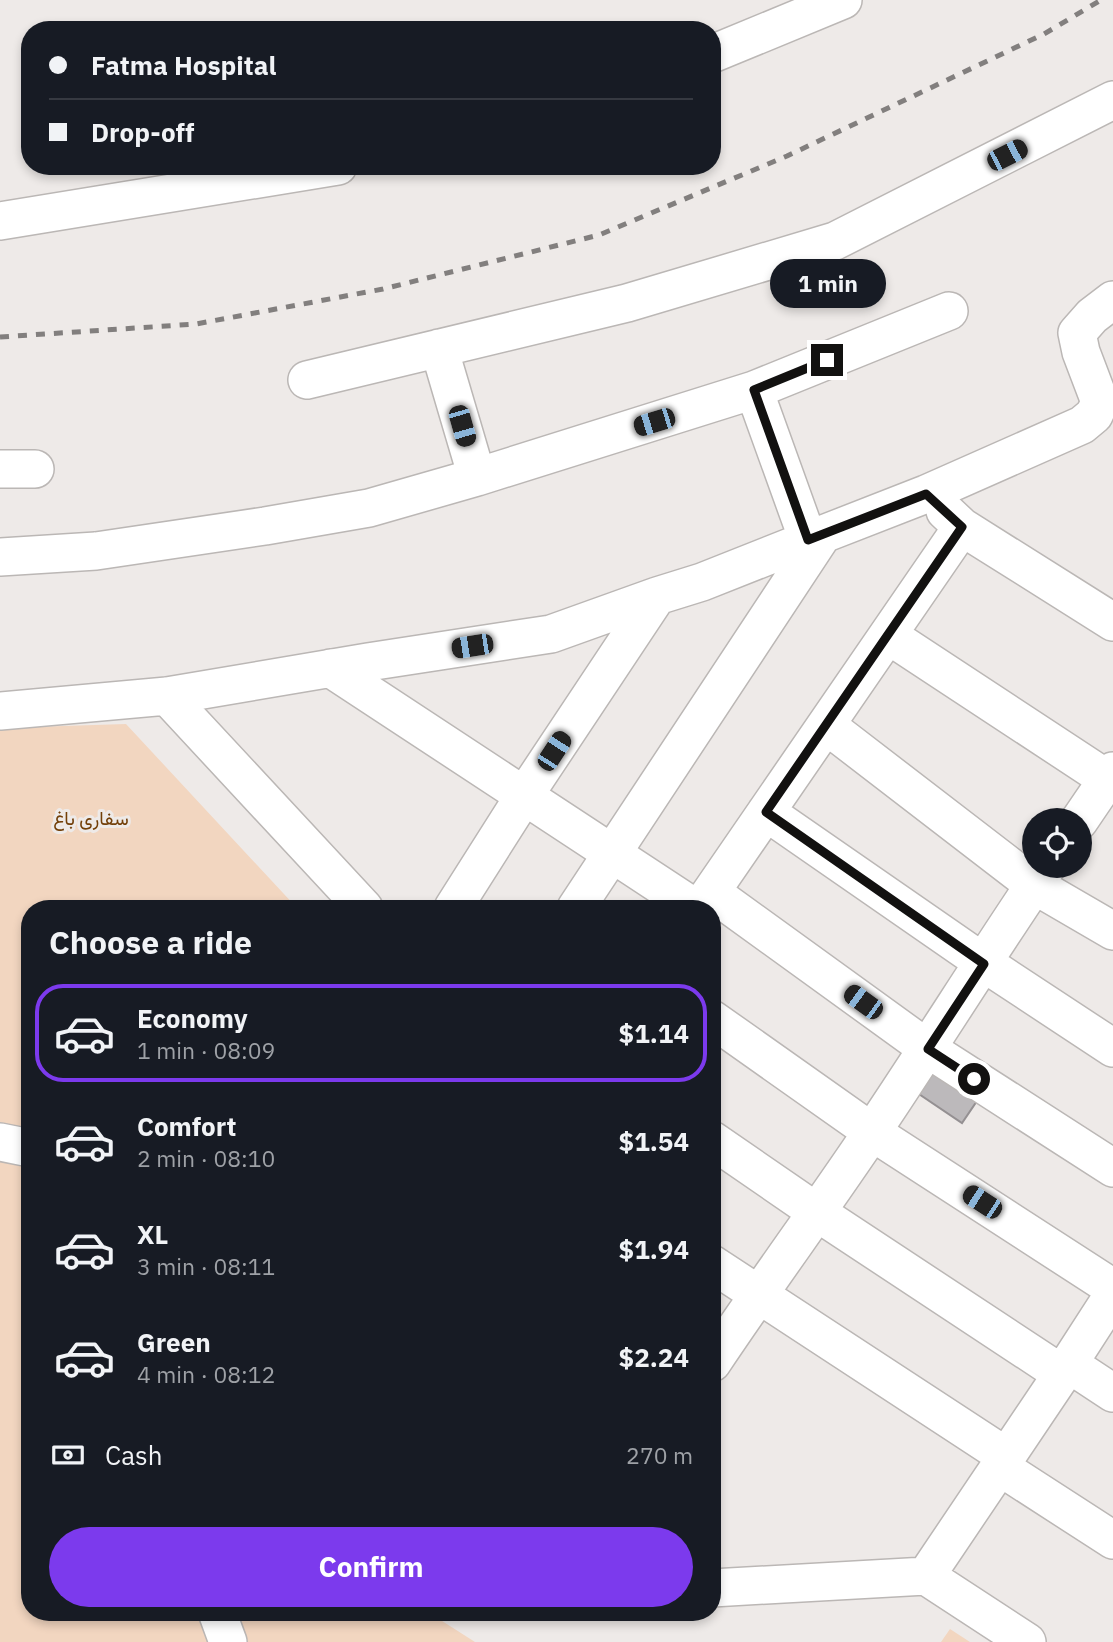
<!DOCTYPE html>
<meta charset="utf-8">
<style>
body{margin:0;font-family:"IBM Plex Sans",Vazirmatn,sans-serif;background:#20242c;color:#f1f3f6;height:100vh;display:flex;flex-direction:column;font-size:26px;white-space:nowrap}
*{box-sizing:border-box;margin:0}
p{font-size:23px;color:#9ea1a6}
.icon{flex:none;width:38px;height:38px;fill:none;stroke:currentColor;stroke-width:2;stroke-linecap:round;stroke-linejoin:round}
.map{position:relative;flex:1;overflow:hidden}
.drawer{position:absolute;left:21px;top:900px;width:700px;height:721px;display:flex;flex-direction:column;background:#171b24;border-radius:28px;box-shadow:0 4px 10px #0003}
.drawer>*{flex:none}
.hud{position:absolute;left:21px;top:21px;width:700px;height:154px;border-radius:28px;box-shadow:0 4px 10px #0003;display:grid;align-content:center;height:154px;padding:0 28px;background:#171b24}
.tools{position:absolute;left:1022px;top:808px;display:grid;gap:14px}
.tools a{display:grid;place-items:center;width:70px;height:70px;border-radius:50%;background:#171b24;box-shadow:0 4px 10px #0003;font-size:35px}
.end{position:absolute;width:32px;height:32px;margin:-16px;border:9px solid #121110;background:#fff;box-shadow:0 0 0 4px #fff}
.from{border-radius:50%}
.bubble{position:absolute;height:49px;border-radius:24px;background:#171b24;box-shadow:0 4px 10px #0003;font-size:23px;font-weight:800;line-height:49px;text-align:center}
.car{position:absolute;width:21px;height:42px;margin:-21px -10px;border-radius:9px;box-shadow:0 0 5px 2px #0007;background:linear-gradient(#222 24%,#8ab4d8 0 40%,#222 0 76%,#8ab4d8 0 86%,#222 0)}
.hud b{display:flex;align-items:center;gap:24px;height:66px;font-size:26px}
.hud b+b{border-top:2px solid #363941}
.hud i{width:18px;height:18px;background:#f1f3f6}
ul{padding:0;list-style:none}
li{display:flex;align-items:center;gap:21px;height:98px;margin:0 14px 10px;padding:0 14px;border:4px solid transparent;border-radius:28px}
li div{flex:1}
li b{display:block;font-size:26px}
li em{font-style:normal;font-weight:800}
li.current{border-color:#7c3aed}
li>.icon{width:63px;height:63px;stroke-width:1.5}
h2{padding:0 28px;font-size:32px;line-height:84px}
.pay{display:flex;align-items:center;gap:18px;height:77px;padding:0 28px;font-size:26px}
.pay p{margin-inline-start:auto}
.action{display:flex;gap:14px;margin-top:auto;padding:14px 28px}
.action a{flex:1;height:80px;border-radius:42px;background:#7c3aed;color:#fff;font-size:28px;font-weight:800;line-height:80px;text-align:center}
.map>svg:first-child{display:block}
.green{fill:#f2d6c0}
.building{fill:#bcb9bb;stroke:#949092;stroke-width:2}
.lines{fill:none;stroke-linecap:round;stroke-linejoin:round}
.minor-casing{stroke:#bbb7b5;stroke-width:40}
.minor{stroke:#fff;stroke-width:37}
.rail{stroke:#827f7e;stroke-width:5;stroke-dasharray:9 9;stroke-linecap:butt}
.route{stroke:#121110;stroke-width:9}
.labels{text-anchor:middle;stroke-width:6;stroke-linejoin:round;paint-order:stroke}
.park-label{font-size:19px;fill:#723f08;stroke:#eeeae8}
</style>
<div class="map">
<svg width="1113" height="1642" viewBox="0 0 1113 1642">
<rect width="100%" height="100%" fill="#eeeae8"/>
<path class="green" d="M126 724 297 908H30V1612H428L475 1642H0V728Z
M950 1629 970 1642H941Z"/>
<path class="building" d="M931 1057 983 1092 962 1123 910 1088Z"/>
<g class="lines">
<defs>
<path id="minor" d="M712 54 843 0
M0 221 338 166
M439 348 477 477 754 390 949 311
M307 380 627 303 835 241 1113 100
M754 390 808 540
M0 469H35
M945 511 962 527 1113 622
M0 557 96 551 265 526 369 508 477 477
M888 635 1113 783
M330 668 695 908
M167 696 364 908
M0 711 167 696 368 662 551 634 657 596 702 582 808 540 926 494 1082 425 1094 415 1100 402 1081 352 1077 333 1092 316 1113 300
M826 725 1034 885 1113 931
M766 812 984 963 1113 1048
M1079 821 1113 771
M711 892 928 1049 1113 1168
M453 908 524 796 657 596
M576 908 823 534
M700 908 962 527
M712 1019 872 1132 1113 1288
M712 1140 818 1213 1062 1374
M0 1142 30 1148
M712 1264 1007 1457
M712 1363C766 1282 824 1204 878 1123 935 1038 989 951 1047 866
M1069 1364 1113 1393
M1000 1467 1113 1540
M926 1576 1062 1374 1113 1295
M712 1588 926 1576 1027 1642
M217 1612 228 1642"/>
</defs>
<use href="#minor" class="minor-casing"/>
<use href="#minor" class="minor"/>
<path class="rail" d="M0 337 196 324 383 289 599 235 787 156 1044 34 1101 0"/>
</g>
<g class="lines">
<path class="route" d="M827 360 754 390 808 540 926 494 962 527 766 812 984 964 928 1049 974 1079"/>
</g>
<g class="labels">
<g class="park-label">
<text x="91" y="825">سفاری باغ</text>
</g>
</g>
</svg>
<div class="tools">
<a><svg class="icon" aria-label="locate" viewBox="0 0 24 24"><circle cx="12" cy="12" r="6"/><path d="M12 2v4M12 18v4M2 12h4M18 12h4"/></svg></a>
</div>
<i class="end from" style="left:974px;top:1079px"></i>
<i class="end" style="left:827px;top:360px"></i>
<div class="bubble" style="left:770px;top:259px;width:116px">1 min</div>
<i class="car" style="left:1007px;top:155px;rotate:63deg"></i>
<i class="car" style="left:654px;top:422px;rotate:253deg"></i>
<i class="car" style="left:462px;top:426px;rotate:164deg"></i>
<i class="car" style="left:472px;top:646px;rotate:261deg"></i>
<i class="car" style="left:554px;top:751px;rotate:33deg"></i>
<i class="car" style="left:863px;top:1002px;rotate:306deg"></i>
<i class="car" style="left:982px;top:1202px;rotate:303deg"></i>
<div class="hud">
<b><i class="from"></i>Fatma Hospital</b>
<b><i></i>Drop-off</b>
</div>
<section class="drawer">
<h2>Choose a ride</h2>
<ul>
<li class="current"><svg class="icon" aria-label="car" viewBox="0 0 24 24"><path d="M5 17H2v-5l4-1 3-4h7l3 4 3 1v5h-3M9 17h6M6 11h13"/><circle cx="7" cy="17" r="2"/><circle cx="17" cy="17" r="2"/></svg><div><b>Economy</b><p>1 min · 08:09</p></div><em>$1.14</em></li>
<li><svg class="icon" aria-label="car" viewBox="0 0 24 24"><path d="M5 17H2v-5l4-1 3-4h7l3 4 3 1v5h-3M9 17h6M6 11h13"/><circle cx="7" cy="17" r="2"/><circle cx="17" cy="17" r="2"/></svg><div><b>Comfort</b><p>2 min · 08:10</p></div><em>$1.54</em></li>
<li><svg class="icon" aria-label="car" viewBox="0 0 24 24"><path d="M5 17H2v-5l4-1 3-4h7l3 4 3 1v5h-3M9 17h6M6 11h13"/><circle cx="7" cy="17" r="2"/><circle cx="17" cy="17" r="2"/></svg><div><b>XL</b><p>3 min · 08:11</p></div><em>$1.94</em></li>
<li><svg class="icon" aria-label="car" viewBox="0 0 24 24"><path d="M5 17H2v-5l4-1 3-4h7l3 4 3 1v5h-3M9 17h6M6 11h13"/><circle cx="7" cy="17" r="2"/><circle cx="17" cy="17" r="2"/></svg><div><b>Green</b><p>4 min · 08:12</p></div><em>$2.24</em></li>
</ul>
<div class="pay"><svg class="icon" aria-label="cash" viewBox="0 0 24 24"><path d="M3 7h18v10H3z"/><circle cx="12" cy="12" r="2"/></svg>Cash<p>270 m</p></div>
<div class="action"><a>Confirm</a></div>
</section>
</div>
